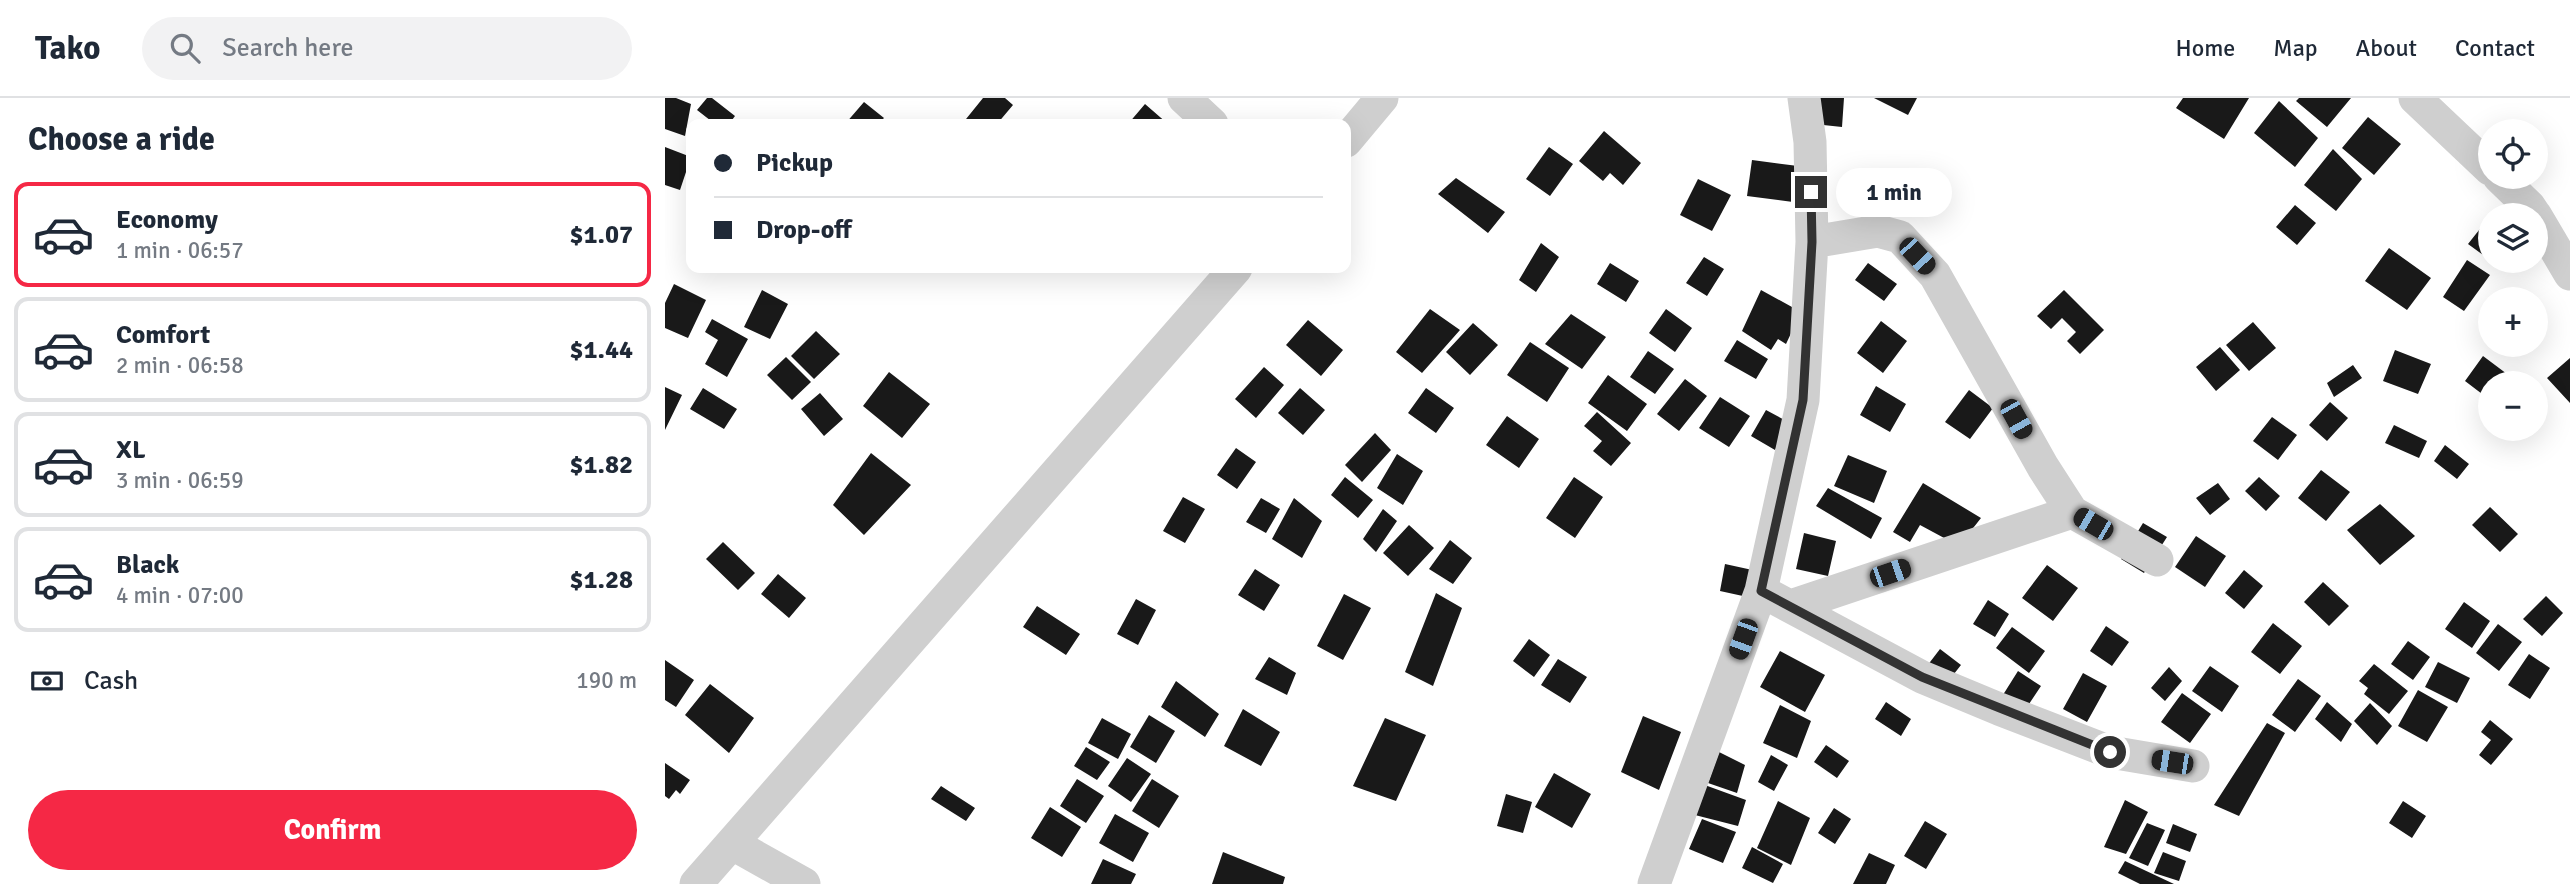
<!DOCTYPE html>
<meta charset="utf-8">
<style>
body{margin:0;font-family:Signika,sans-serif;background:#f2f2f3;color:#1f2937;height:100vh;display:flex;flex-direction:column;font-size:26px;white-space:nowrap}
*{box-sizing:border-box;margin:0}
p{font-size:23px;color:#747a83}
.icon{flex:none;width:38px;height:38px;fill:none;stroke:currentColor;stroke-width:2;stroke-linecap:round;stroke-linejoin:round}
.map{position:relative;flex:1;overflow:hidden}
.details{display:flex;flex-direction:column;background:#fff;width:665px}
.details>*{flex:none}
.top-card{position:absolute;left:21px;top:21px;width:665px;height:154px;border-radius:14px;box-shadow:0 7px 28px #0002;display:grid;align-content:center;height:154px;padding:0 28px;background:#fff}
.tools{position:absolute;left:1813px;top:21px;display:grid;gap:14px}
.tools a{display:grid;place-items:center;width:70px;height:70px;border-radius:50%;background:#fff;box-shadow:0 7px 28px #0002;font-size:35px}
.end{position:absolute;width:32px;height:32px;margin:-16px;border:9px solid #323232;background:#fff;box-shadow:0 0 0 4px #fff}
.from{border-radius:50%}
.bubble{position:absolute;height:49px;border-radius:24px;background:#fff;box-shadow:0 7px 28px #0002;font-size:23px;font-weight:800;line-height:49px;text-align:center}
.car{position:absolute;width:21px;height:42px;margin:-21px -10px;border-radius:9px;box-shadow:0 0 5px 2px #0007;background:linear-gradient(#222 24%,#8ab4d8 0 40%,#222 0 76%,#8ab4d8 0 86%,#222 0)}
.top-card b{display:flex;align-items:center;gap:24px;height:66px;font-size:26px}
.top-card b+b{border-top:2px solid #e0e1e3}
.top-card i{width:18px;height:18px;background:#1f2937}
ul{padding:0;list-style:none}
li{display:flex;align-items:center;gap:21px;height:105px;margin:0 14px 10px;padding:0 14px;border:4px solid #e0e1e3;border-radius:14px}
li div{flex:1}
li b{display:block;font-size:26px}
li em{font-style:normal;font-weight:800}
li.current{border-color:#f52845}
li>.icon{width:63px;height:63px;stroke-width:1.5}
h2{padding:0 28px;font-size:32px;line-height:84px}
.pay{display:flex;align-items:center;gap:18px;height:77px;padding:0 28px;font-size:26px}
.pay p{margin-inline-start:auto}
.primary-button{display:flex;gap:14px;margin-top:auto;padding:14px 28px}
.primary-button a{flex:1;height:80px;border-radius:42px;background:#f52845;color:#fff;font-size:28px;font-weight:800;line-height:80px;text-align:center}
header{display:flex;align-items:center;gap:42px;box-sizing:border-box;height:98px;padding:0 35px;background:#fff;border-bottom:2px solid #e0e1e3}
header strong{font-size:33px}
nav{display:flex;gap:38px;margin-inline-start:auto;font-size:24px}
.search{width:490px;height:63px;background:#f2f2f3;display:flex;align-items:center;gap:18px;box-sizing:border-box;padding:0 24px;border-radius:38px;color:#747a83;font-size:26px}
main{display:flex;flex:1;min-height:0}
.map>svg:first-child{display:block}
.building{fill:#191919}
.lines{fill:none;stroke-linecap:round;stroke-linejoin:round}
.minor{stroke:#cfcfcf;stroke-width:33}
.route{stroke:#323232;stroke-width:9}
</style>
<header>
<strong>Tako</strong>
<div class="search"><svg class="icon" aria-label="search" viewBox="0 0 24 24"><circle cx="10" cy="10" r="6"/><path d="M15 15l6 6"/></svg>Search here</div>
<nav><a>Home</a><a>Map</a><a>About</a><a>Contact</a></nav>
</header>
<main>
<section class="details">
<h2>Choose a ride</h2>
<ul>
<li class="current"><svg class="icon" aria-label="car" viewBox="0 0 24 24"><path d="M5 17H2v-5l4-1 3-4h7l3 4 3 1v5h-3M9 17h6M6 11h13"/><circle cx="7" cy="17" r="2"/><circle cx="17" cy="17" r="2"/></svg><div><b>Economy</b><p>1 min · 06:57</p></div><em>$1.07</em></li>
<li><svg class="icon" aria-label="car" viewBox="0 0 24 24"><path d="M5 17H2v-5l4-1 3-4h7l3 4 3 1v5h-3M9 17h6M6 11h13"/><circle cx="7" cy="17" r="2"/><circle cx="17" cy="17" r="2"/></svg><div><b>Comfort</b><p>2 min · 06:58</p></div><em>$1.44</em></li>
<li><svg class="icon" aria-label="car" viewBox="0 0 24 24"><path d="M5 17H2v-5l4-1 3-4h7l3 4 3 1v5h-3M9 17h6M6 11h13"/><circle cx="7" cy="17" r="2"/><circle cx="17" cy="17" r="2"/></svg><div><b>XL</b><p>3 min · 06:59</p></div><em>$1.82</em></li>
<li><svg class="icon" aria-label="car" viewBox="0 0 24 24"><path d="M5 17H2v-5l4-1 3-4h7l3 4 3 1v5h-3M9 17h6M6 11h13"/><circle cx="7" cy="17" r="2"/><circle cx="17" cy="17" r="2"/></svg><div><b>Black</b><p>4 min · 07:00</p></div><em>$1.28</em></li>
</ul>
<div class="pay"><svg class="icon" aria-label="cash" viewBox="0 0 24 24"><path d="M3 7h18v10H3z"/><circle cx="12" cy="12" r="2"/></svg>Cash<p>190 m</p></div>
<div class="primary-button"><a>Confirm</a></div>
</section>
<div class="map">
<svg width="1905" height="786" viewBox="0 0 1905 786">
<rect width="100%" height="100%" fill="#fff"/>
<path class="building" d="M0 0H11L26 6 20 38 0 31Z
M42 0H47L70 18 64 26H50L32 12Z
M318 0H340L348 7 332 26H297Z
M1152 0H1179L1177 29 1149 26Z
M1209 0H1252L1243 17Z
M1518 0H1584L1559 41 1511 10Z
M1634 0H1686L1662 29 1631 3Z
M1614 3 1653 40 1630 69 1589 35Z
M199 4 219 20 213 26H180Z
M480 6 503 26H463Z
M1703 19 1736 46 1709 77 1677 50Z
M939 33 976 65 958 87 945 75 938 83 914 63Z
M0 49 26 59 15 92 0 87Z
M884 49 908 66 885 98 861 81Z
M1668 51 1697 81 1671 113 1639 87Z
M1087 62 1133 68 1128 104 1082 98Z
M791 80 840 114 823 135 773 96Z
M1033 81 1066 97 1047 133 1015 117Z
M1630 107 1651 125 1632 147 1611 129Z
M1822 122 1825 124V162L1803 146Z
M876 145 894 159 871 194 854 182Z
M1724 150 1766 180 1742 212 1700 183Z
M1039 159 1059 171 1042 198 1021 185Z
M1802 162 1825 177 1799 213 1778 199Z
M945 165 974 183 961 204 932 186Z
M1203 165 1232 186 1219 203 1190 182Z
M61 170H85L84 175Z
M9 186 41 202 23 240 0 230V205Z
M97 192 123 206 105 241 79 229Z
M1096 192 1136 214 1121 246 1113 241 1106 252 1077 233Z
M1399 192 1439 232 1415 256 1402 243 1411 234 1397 220 1386 231 1372 218Z
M765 211 795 232 757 275 731 254Z
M1001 211 1027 230 1010 254 984 235Z
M906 216 941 239 917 271 880 246Z
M47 221 83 241 62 279 40 266 53 242 40 234Z
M643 222 678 252 656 278 621 247Z
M1216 223 1242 243 1218 275 1192 255Z
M1588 224 1611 250 1584 273 1561 247Z
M808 225 833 247 805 277 781 254Z
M151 233 175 256 149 281 126 258Z
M1072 242 1103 261 1091 281 1059 263Z
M865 244 904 270 882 304 842 277Z
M1555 249 1575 272 1551 293 1531 269Z
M1730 252 1766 266 1753 296 1718 283Z
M983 253 1009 271 990 296 965 279Z
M1818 258 1854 285H1825V302L1800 283Z
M121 259 146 284 127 302 102 277Z
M1905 260V305L1882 280Z
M1688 267 1697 280 1669 299 1662 285Z
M599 269 619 287 591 320 570 301Z
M224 274 265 306 237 340 198 308Z
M943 277 982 306 962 333 923 305Z
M1020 281 1042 298 1014 333 992 316Z
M1211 288 1241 306 1225 334 1195 317Z
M0 289 17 297 0 332Z
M38 290 72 311 59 331 25 311Z
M635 290 660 312 638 337 613 315Z
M761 290 789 310 771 335 743 315Z
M1304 292 1328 310 1305 341 1280 324Z
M155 295 178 321 159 338 136 311Z
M1055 299 1085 318 1064 349 1034 330Z
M1665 304 1683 320 1662 343 1644 327Z
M1101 312 1125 325 1110 352 1086 338Z
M932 314 966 345 946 368 928 353 937 343 919 328Z
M842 318 874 341 854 370 821 347Z
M1607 319 1632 337 1613 362 1588 343Z
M1729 327 1762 343 1754 360 1720 345Z
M710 335 726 352 697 384 680 367Z
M1780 347 1804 366 1792 381 1769 363Z
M571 350 591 364 572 391 552 377Z
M206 355 246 387 199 437 168 407Z
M732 356 758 373 738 407 712 390Z
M1183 357 1222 373 1209 405 1169 388Z
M1656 372 1685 394 1661 423 1633 400Z
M680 379 708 402 693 420 666 397Z
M909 379 938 399 910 440 881 420Z
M1594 379 1615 398 1601 413 1580 393Z
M1258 385 1316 420 1294 448 1255 427 1245 444 1228 434Z
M1553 385 1565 401 1545 417 1531 400Z
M1163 390 1217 420 1206 441 1151 408Z
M518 399 540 411 520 445 498 433Z
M596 400 615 411 601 435 581 424Z
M629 400 657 423 637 460 607 441Z
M1715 406 1750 438 1715 467 1682 432Z
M1825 409 1853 436 1835 454 1807 427Z
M718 411 732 423 711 454 698 441Z
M1478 425 1502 439 1479 475 1456 461Z
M744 427 769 450 743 478 718 455Z
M1139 435 1171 443 1163 478 1131 471Z
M1531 438 1561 458 1540 489 1510 469Z
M785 442 807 460 788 486 764 471Z
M58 444 90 475 73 492 41 461Z
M1060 466 1092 473 1087 500 1055 493Z
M1382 467 1413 490 1388 523 1357 500Z
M590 471 615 487 599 513 573 497Z
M1579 472 1598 488 1579 511 1560 495Z
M113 476 141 500 124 520 96 496Z
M1658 484 1684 508 1664 528 1639 504Z
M771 495 797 510 768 588 740 574Z
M679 496 706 510 678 562 652 548Z
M1881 498 1898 515 1877 538 1858 521Z
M471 501 491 512 473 547 452 536Z
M1323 502 1344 516 1330 539 1308 526Z
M1799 504 1825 523 1807 550 1780 531Z
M372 508 415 536 401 557 358 529Z
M1608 525 1637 548 1615 576 1586 554Z
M1833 526 1857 544 1834 573 1811 555Z
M1441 528 1464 544 1447 568 1425 553Z
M1347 529 1380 553 1364 575 1331 550Z
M864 541 885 557 869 579 848 563Z
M1743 543 1765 559 1748 582 1726 566Z
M1275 551 1296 567 1270 600 1249 585Z
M1115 553 1160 577 1140 614 1095 589Z
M1864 556 1885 570 1865 601 1843 587Z
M604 559 631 575 622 597 590 581Z
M893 561 922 579 905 605 876 587Z
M0 562 29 582 11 609 0 602Z
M1773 564 1805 580 1792 605 1760 589Z
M1709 566 1743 593 1724 616 1699 596 1703 590 1694 583Z
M1545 568 1574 588 1557 614 1527 593Z
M1504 569 1517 583 1500 603 1486 590Z
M1353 573 1376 588 1358 615 1336 600Z
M1418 575 1442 588 1422 624 1398 611Z
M1633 581 1656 598 1630 634 1607 617Z
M511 583 554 616 540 639 496 609Z
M45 586 89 620 64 655 20 617Z
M1753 592 1783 609 1762 644 1733 628Z
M1517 595 1546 616 1525 645 1496 624Z
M1221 604 1246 621 1236 638 1210 621Z
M1662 604 1687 626 1676 644 1650 621Z
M1705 605 1727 628 1712 647 1689 623Z
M1115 607 1146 623 1132 660 1098 645Z
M578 611 615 634 596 668 559 648Z
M484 617 510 633 491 665 465 649Z
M978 618 1016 634 994 692 956 674Z
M437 620 466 636 453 661 423 645Z
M720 620 761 637 731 703 688 688Z
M1825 622 1848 641 1826 667 1814 657 1826 642 1816 634Z
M1602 625 1620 635 1574 718 1549 707Z
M1161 647 1184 663 1172 680 1149 664Z
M421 649 445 664 432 682 409 668Z
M1054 654 1080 667 1072 695 1043 685Z
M1106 657 1123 667 1109 693 1093 684Z
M462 660 486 676 466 704 443 688Z
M0 665 25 682 15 696 11 692 4 701 0 698Z
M889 675 926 696 907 730 870 709Z
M412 681 439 698 421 725 395 708Z
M487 681 514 698 494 730 467 713Z
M1037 686 1081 702 1073 728 1026 716Z
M276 688 310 710 301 723 266 701Z
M841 696 867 704 858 735 832 728Z
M1460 702 1483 714 1461 756 1439 749Z
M1113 703 1145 720 1126 767 1092 750Z
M1738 703 1761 718 1747 740 1724 725Z
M385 709 416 729 397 759 366 740Z
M1169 710 1186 721 1170 746 1153 735Z
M450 716 484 735 468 764 434 745Z
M1037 721 1071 734 1058 765 1024 751Z
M1260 723 1282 736 1261 771 1239 758Z
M1482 725 1500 732 1483 768 1464 760Z
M1508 726 1532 736 1525 754 1501 745Z
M1087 749 1118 766 1108 785 1077 770Z
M558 754 620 779 618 786H547Z
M1498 754 1521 763 1514 783 1489 775Z
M1204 755 1230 767 1221 786H1188Z
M438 761 471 776 466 786H426Z
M1460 763 1509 786H1475L1453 775Z"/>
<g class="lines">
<path class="minor" d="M519 0 547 26
M1750 0 1825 71
M681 43 717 0
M1834 79 1864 108 1870 117
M1871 118 1905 176
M1147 144 1213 133 1235 139 1270 177 1378 369 1407 414 1492 462
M1096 493 1257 579 1334 611 1445 654 1528 668
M1126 508 1407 414
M68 746 139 786
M31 786 571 170
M989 786 1096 493 1138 302 1147 144 1145 44 1139 0"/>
</g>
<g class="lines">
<path class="route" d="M1146 94 1147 144 1138 302 1096 493 1257 579 1445 654"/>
</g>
</svg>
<div class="tools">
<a><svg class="icon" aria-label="locate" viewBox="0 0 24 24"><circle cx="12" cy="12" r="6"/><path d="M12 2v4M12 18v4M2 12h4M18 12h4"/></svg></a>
<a><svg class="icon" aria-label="layers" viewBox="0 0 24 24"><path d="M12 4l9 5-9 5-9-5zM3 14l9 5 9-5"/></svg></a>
<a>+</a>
<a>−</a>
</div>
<i class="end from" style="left:1445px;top:654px"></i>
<i class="end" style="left:1146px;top:94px"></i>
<div class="bubble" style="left:1171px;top:70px;width:116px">1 min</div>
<i class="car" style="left:1252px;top:158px;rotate:137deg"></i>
<i class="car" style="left:1351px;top:321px;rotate:151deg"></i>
<i class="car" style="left:1428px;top:426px;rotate:300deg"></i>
<i class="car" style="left:1225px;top:475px;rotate:71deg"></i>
<i class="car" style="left:1078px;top:541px;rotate:200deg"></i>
<i class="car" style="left:1507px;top:664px;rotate:279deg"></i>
<div class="top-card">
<b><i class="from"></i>Pickup</b>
<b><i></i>Drop-off</b>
</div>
</div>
</main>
